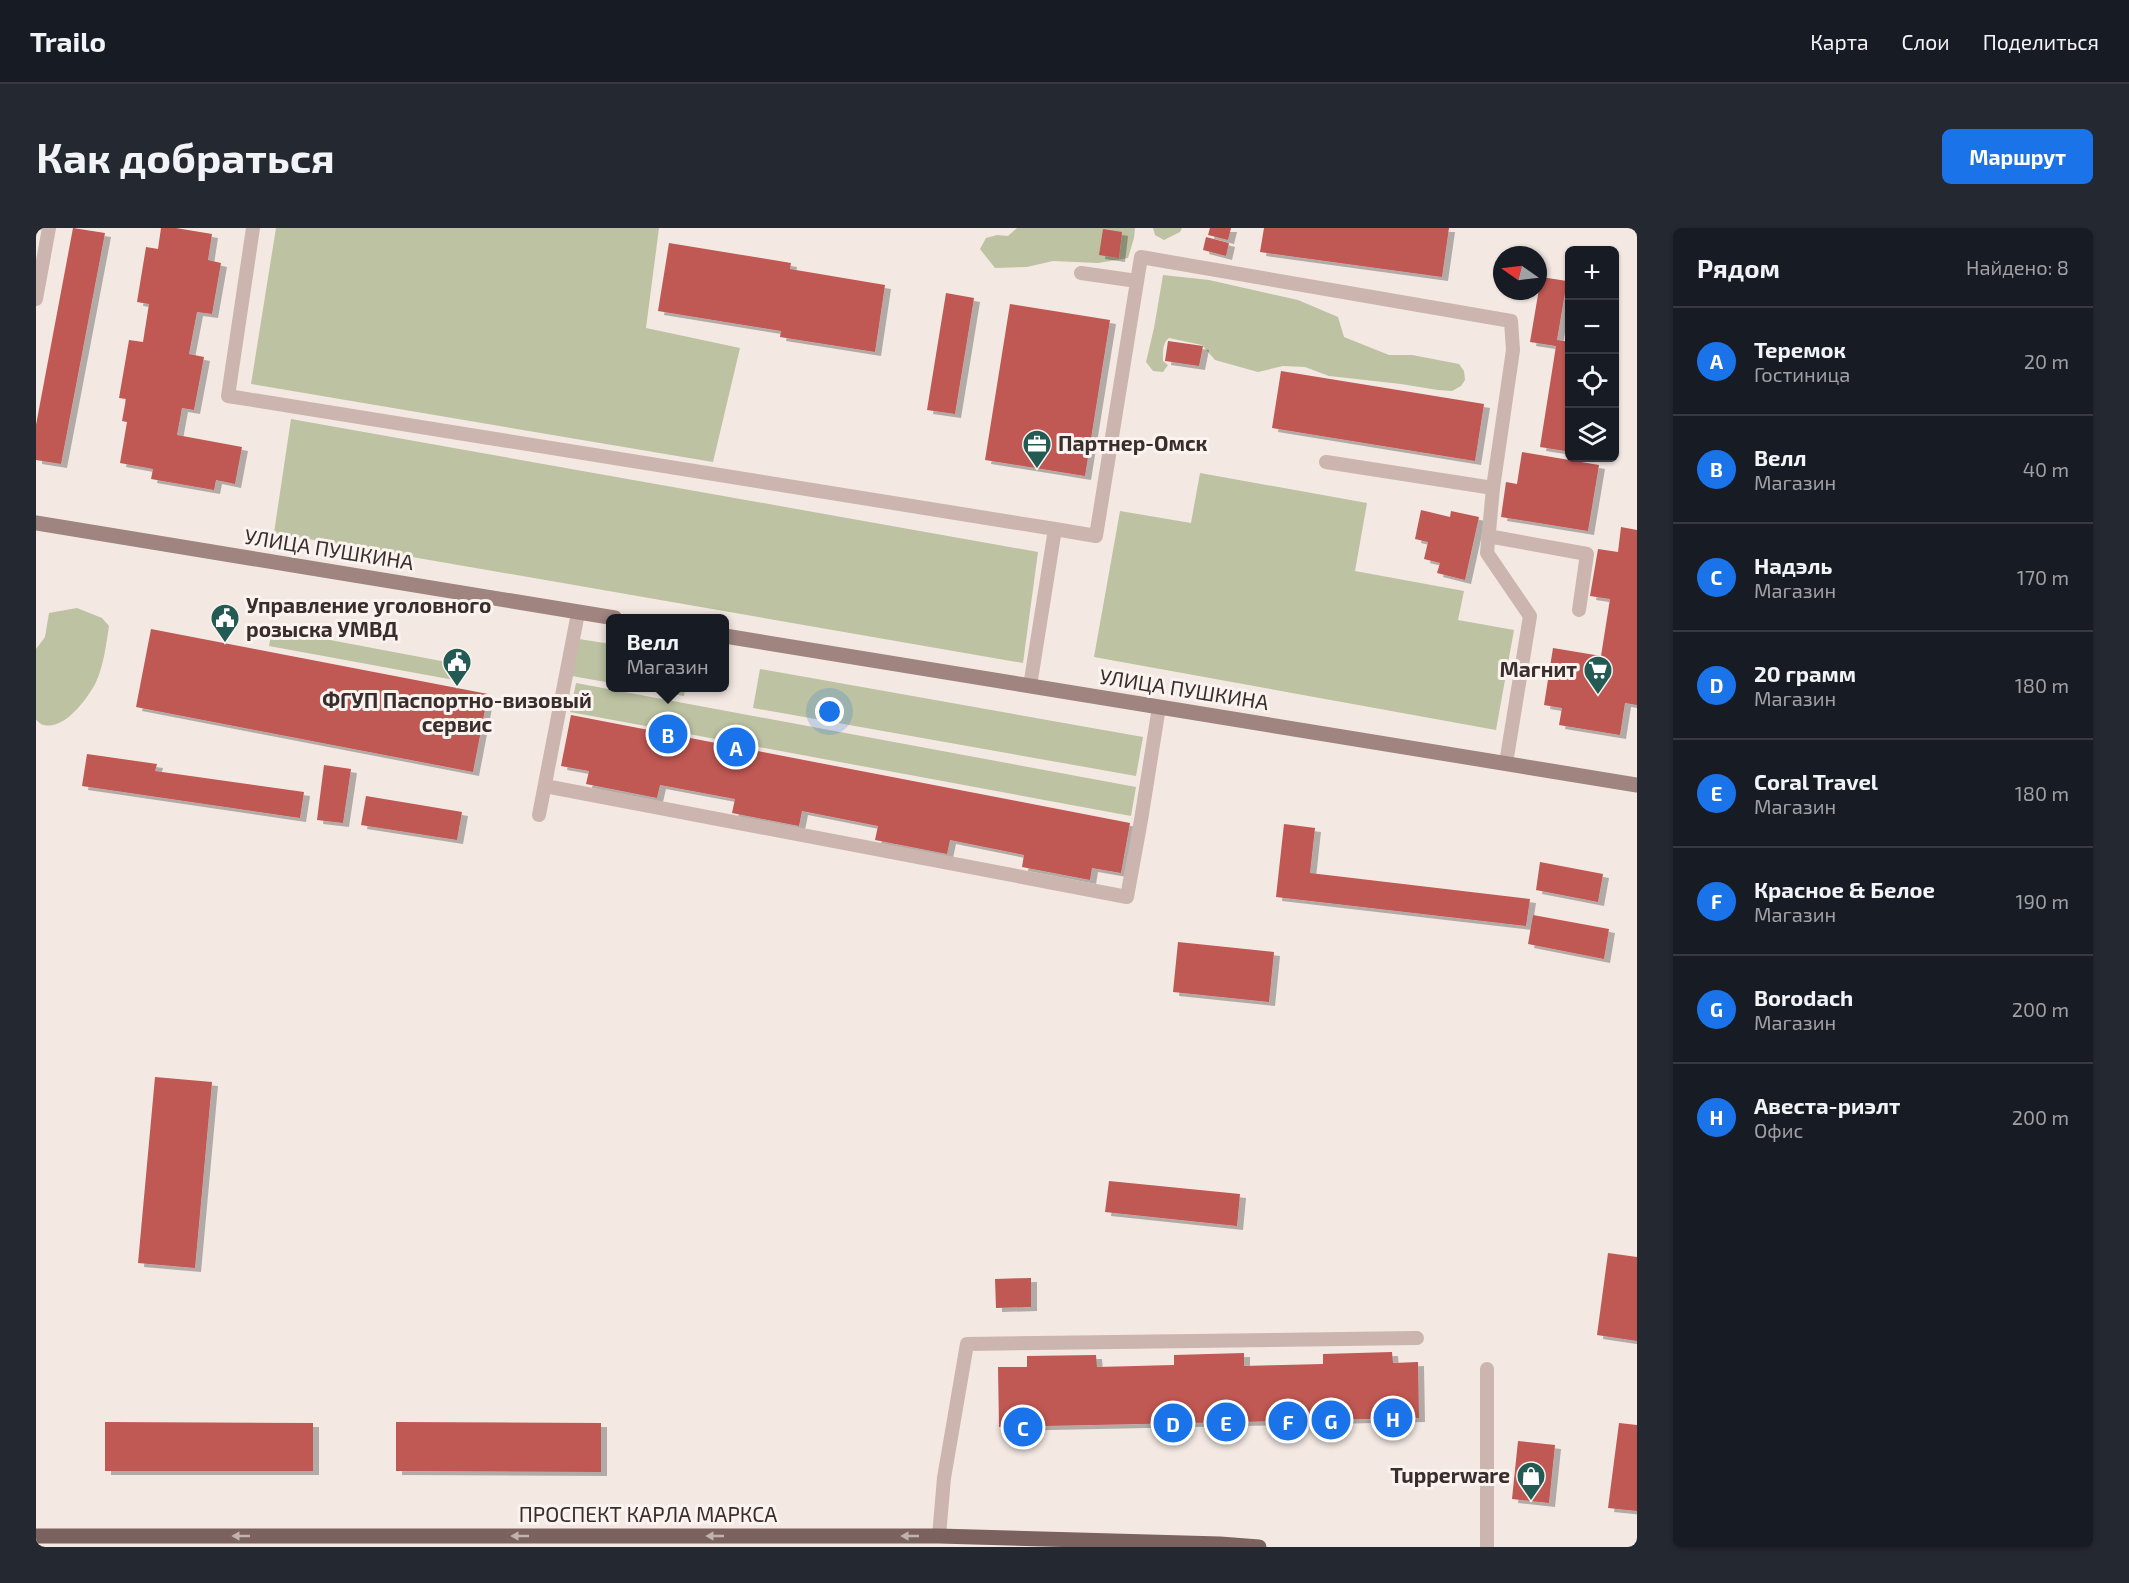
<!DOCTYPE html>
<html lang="ru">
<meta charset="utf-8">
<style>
body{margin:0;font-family:"Exo 2",sans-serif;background:#242831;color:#f1f3f6}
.controls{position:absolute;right:18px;top:18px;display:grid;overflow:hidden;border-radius:9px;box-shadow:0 2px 4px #0004}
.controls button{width:54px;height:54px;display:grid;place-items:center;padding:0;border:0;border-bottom:2px solid #363941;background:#171b24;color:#f1f3f6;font:30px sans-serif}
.compass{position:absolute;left:1457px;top:18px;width:54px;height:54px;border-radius:50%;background:#171b24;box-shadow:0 2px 4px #0004;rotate:284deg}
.you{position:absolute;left:794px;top:484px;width:21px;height:21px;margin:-15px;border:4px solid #fff;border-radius:50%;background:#1a73e8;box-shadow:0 0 0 9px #1a73e833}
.badge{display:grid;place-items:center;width:39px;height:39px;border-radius:50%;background:#1a73e8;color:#fff;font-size:20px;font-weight:700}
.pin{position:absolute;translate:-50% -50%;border:3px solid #fff;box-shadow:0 2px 6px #0006}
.popup{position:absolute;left:570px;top:386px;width:123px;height:78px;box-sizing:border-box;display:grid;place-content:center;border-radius:9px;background:#171b24;filter:drop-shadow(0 2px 4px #0005);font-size:20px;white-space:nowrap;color:#9ea1a6}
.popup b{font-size:22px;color:#f1f3f6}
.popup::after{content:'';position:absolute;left:50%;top:100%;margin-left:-12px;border:12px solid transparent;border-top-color:#171b24}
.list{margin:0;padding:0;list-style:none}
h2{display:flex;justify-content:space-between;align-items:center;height:78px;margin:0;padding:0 24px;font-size:26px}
h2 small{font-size:20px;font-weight:400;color:#9ea1a6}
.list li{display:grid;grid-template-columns:39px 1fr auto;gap:18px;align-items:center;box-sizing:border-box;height:108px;padding:0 24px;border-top:2px solid #363941}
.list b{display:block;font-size:22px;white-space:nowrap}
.list p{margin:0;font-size:20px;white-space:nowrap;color:#9ea1a6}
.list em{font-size:20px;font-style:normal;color:#9ea1a6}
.icon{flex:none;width:33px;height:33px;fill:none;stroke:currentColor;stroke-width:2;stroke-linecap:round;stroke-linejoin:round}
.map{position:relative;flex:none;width:1601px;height:1319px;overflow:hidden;border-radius:9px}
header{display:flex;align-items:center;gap:36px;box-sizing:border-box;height:84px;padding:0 30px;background:#171b24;border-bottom:2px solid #363941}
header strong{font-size:28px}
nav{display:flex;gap:33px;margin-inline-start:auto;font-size:21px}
.intro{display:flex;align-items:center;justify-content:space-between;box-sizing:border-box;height:144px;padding:0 36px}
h1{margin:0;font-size:42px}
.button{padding:15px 27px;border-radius:9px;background:#1a73e8;color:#fff;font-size:21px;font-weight:700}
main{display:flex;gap:36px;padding:0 36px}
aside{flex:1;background:#171b24;border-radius:9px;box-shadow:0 2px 4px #0004}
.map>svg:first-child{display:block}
.green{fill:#bdc2a2}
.building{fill:#c05853;filter:url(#shadow)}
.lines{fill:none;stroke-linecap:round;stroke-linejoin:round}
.lane{stroke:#cbb5ae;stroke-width:14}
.secondary{stroke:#9f847f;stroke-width:15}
.primary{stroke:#7b625e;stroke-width:15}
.oneway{fill:#c1b2ae}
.labels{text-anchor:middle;stroke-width:6;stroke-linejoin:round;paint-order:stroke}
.poi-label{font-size:21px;font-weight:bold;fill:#3a2e2c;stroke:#faf3ef;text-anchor:start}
.street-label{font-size:21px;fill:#3a2e2c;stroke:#faf3ef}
</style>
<header>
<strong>Trailo</strong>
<nav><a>Карта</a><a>Слои</a><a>Поделиться</a></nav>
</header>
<div class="intro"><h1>Как добраться</h1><a class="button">Маршрут</a></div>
<main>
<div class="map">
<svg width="1601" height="1319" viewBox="0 0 1601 1319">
<defs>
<filter id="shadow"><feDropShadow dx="6" dy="4" stdDeviation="0" flood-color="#0004"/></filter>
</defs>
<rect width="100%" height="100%" fill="#f3e8e2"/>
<path class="green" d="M240,0H623L610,100L704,120L677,234L215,156Z
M981,0H1099L1098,10L1092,30L1062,35L1017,33L991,39L959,40L944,21L950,10L961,7L972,8Z
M1117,0H1146L1144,4L1128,12L1119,7Z
M1127,47L1173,52L1262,72L1302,89L1308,109L1353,127H1376L1423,136L1428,143L1429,152L1425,158L1416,163L1402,162L1365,156L1293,148L1269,139L1247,138L1222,144L1179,132L1166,117L1133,110C1126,115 1127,125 1127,133L1132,137L1127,144L1117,143L1110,134L1118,100Z
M255,191L1002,324L987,435L238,305Z
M1164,245L1331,275L1319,343L1428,363L1422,392L1478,402L1460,502L1058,429L1084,283L1155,295Z
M41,380L66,390L73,398C70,416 68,437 60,454C52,470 29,502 8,497C5,497 3,494 0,492V421L9,409L13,385Z
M236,401L421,436L418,452L233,418Z
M543,411L575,416V455L536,448Z
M724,441L1107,509L1100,548L717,480Z
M540,455L1100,559L1095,588L534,484Z
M601,460H649L648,468Z"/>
<path class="building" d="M37,0L69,5L25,236L0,232V197Z
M125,0H140L176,6L172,32L185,35L176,86L161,84L153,126L168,129L158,182L146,180L141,207L206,219L199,256L180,252L178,262L115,251L117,241L84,235L91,194L86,193L90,171L83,170L93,112L107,114L113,76L101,74L110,19L122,21Z
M1174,0H1195L1192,12L1172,7Z
M1228,0H1413L1406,49L1224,24Z
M1067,1L1086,4L1083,30L1063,27Z
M1170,9L1193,15L1190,28L1167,22Z
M633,15L755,35L754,41L849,57L839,124L744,109L745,103L622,83Z
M1505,49L1531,53L1521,112L1534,114V195L1529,223L1504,219L1520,118L1494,114Z
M910,65L938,70L919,186L891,182Z
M974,76L1074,92L1049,248L949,232Z
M1132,113L1167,118L1163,138L1129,133Z
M1245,143L1448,176L1439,233L1236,200Z
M1486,224L1563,237L1552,303L1465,289L1470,254L1481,256Z
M1385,282L1414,289L1415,283L1443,289L1429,352L1401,345L1404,335L1388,331L1392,314L1379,311Z
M1585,299L1601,302V477L1589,475L1584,507L1523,497L1526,480L1508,477L1517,420L1565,428L1574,371L1554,368L1562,321L1582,324Z
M115,401L452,466L437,544L100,479Z
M535,487L1094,595L1085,645L1056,640L1054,652L986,639L988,627L914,612L911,626L839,612L842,598L766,583L763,598L696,585L699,571L624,557L621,570L550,556L553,543L525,538Z
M51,526L121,536L119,543L268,564L264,590L46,558Z
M288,537L315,541L307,595L281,592Z
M330,568L426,584L421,612L325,597Z
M1248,596L1279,600L1274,645L1494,671L1490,698L1240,669Z
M1504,634L1567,646L1562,674L1500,662Z
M1497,687L1573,701L1568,731L1492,716Z
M1142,714L1238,724L1233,774L1137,764Z
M119,849L176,854L159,1040L102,1035Z
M1073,953L1204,966L1201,998L1069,984Z
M1572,1025L1601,1029V1113L1561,1107Z
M995,1050V1079L960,1080L959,1051Z
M1356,1124L1357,1135L1382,1134L1383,1190L963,1199L962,1139H991V1128L1060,1127L1061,1139L1138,1137V1127L1208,1125V1138L1287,1136V1126Z
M69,1194L277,1195V1243H69Z
M360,1194L565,1195V1244L360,1243Z
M1583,1195L1601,1197V1283L1572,1280Z
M1482,1213L1519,1217L1513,1275L1476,1271Z"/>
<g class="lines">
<path class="lane" d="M217,0L192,168L1019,301L994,458
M1045,45L1101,53
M0,71L13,0
M1290,234L1457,260
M1019,301L1060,308L1105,29L1475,93L1477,122L1457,260L1451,325L1494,388L1470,535
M1452,308L1551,326L1543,382
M509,558L1091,669L1105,592L1123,479
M503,587L542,385
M903,1308L908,1250L931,1116L1381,1110
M1451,1319V1141"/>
<path class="secondary" d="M0,295L579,390
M689,408L1601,557"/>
<path class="primary" d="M0,1308H903L1184,1316L1223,1319"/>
</g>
<defs><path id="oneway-solid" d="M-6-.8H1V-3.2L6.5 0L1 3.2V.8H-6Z" transform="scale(1.5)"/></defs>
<g class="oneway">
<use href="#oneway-solid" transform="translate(205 1308) rotate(-180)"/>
<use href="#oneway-solid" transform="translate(484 1308) rotate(180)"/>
<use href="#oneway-solid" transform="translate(679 1308) rotate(180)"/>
<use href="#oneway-solid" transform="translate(874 1308) rotate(180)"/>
</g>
<defs>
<g id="office-pin" transform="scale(1.5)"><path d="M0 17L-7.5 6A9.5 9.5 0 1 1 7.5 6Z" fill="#235a53" stroke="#faf3ef"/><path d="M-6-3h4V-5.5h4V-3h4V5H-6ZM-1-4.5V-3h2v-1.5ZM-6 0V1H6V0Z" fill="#fff"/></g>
<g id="civic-pin" transform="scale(1.5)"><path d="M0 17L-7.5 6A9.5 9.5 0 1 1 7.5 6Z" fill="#235a53" stroke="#faf3ef"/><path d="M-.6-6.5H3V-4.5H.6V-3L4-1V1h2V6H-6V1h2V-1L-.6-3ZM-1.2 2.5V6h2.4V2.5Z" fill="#fff"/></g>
<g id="supermarket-pin" transform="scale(1.5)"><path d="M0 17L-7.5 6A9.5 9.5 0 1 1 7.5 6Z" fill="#235a53" stroke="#faf3ef"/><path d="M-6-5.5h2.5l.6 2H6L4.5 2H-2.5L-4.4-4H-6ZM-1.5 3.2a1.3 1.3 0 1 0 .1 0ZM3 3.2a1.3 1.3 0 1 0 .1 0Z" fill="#fff"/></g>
<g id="shop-pin" transform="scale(1.5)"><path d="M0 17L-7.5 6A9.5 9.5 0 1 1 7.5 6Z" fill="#235a53" stroke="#faf3ef"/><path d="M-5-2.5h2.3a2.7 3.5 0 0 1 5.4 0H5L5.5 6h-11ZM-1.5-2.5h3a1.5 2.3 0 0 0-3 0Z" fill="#fff"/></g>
</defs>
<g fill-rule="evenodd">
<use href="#office-pin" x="1001" y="216"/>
<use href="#civic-pin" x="189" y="390"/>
<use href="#civic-pin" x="421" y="434"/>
<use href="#supermarket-pin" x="1562" y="442"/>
<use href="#shop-pin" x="1495" y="1248"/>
</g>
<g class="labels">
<g class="poi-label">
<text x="1022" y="223">Партнер-Омск</text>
<text x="210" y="385">Управление уголовного<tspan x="210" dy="24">розыска УМВД</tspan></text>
<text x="1541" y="449" text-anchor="end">Магнит</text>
<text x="421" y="480" text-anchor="middle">ФГУП Паспортно-визовый<tspan x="421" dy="24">сервис</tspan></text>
<text x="1474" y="1255" text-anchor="end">Tupperware</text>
</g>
<g class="street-label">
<text transform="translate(293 322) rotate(9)" y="7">УЛИЦА ПУШКИНА</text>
<text transform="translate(1148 462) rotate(9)" y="7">УЛИЦА ПУШКИНА</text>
<text x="612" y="1294">ПРОСПЕКТ КАРЛА МАРКСА</text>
</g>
</g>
</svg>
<div class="controls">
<button>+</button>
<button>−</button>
<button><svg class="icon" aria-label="locate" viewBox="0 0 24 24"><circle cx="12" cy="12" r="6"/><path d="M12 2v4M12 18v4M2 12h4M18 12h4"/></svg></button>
<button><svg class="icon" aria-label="layers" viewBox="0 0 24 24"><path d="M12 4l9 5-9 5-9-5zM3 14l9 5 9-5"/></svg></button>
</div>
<svg class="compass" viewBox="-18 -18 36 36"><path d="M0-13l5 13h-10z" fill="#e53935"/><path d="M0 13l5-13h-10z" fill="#9ea1a6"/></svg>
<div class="you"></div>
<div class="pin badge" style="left:700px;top:519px">A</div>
<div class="pin badge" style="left:632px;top:506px">B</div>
<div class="popup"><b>Велл</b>Магазин</div>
<div class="pin badge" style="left:987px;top:1199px">C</div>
<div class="pin badge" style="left:1137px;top:1195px">D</div>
<div class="pin badge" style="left:1190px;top:1194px">E</div>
<div class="pin badge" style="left:1252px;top:1193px">F</div>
<div class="pin badge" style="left:1295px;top:1192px">G</div>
<div class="pin badge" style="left:1357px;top:1190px">H</div>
</div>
<aside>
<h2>Рядом<small>Найдено: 8</small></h2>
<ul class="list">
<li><span class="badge">A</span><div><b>Теремок</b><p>Гостиница</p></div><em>20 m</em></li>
<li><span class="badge">B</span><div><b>Велл</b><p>Магазин</p></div><em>40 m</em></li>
<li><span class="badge">C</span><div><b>Надэль</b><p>Магазин</p></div><em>170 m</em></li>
<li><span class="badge">D</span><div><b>20 грамм</b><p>Магазин</p></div><em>180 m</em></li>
<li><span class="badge">E</span><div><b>Coral Travel</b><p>Магазин</p></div><em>180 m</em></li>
<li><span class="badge">F</span><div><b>Красное &amp; Белое</b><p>Магазин</p></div><em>190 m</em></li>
<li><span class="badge">G</span><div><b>Borodach</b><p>Магазин</p></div><em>200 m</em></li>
<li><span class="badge">H</span><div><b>Авеста-риэлт</b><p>Офис</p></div><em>200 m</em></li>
</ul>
</aside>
</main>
